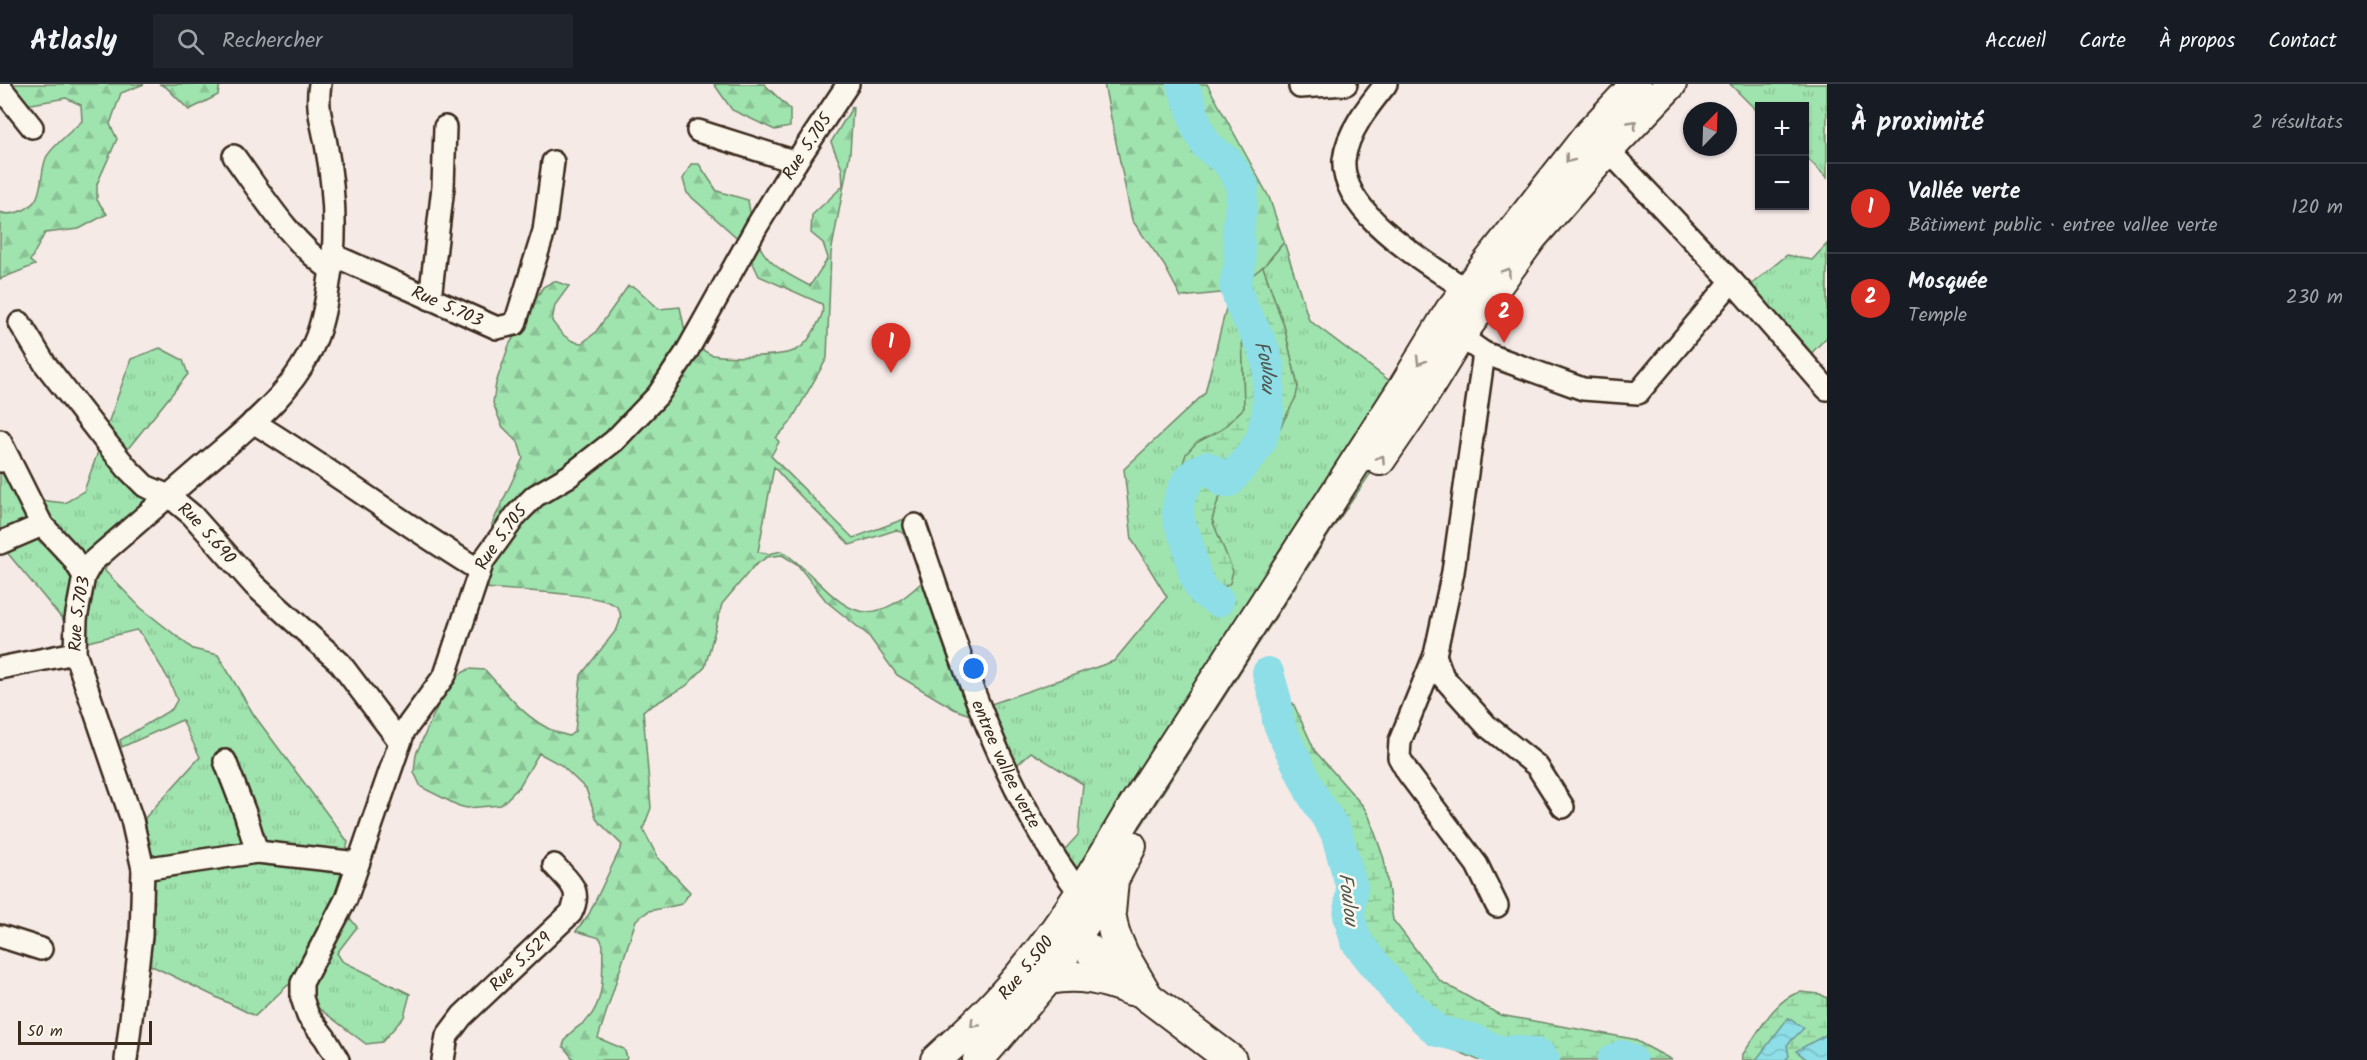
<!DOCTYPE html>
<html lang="fr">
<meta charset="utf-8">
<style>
body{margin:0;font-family:Kalam,sans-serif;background:#20242c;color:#f1f3f6}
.controls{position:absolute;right:18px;top:18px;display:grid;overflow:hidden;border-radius:0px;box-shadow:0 2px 4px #0004}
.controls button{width:54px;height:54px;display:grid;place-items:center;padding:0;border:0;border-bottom:2px solid #363941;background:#171b24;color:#f1f3f6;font:30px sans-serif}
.compass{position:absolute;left:1683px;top:18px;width:54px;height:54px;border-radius:50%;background:#171b24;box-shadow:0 2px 4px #0004;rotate:23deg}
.scale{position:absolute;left:18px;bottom:15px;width:134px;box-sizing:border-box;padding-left:6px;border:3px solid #3b2a1e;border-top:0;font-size:16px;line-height:21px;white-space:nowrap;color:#3b2a1e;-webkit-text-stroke:4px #fbf7ec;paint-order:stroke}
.you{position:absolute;left:974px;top:585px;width:21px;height:21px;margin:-15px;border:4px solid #fff;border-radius:50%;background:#1a73e8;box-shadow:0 0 0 9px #1a73e833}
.badge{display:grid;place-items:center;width:39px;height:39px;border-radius:50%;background:#d93025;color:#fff;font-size:20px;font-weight:700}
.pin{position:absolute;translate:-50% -50px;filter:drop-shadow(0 2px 3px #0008)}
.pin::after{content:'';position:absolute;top:32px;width:21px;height:18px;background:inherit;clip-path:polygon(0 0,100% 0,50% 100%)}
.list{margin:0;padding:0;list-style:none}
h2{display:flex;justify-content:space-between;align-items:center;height:78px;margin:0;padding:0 24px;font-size:26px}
h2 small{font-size:20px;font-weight:400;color:#9ea1a6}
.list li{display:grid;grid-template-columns:39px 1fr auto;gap:18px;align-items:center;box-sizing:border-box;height:90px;padding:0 24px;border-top:2px solid #363941}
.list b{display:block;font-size:22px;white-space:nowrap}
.list p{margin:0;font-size:20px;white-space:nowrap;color:#9ea1a6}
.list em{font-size:20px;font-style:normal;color:#9ea1a6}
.icon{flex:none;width:33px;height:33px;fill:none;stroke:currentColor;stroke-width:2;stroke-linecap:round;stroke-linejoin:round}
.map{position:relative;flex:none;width:1827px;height:976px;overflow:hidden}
header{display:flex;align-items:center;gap:36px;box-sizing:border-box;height:84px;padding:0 30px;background:#171b24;border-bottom:2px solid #363941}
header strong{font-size:28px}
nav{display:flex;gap:33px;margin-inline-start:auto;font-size:21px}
.search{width:420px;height:54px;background:#20242c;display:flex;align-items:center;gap:15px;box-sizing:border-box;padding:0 21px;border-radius:0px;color:#9ea1a6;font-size:22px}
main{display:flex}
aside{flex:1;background:#171b24}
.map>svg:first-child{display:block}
.grass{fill:url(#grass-tufts);stroke:#6d8666;stroke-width:1.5}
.forest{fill:url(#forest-firs);stroke:#6d8666;stroke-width:1.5;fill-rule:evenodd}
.wetland{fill:url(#wetland-marsh);stroke:#6d8666;stroke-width:1.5}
.water{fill:url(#water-waves);stroke:#6c9697;stroke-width:1.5}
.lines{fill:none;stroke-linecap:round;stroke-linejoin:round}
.river{stroke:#8ddee7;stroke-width:32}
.street-casing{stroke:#3b2a1e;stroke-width:26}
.secondary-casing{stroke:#3b2a1e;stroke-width:34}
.street{stroke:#fbf7ec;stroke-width:21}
.secondary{stroke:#fbf7ec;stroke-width:30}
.oneway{stroke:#9b9085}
.labels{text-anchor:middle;stroke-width:5;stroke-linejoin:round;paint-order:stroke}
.street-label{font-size:18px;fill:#3b2a1e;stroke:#fbf7ec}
.water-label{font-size:20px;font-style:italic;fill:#505750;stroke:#fbf7ec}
</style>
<header>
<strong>Atlasly</strong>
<div class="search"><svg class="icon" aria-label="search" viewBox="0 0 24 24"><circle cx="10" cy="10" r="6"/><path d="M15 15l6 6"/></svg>Rechercher</div>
<nav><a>Accueil</a><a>Carte</a><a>À propos</a><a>Contact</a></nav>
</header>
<main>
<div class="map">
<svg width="1827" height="976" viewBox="0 0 1827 976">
<defs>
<pattern id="grass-tufts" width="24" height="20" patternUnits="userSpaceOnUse" patternTransform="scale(1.5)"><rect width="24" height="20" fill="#9fe3ae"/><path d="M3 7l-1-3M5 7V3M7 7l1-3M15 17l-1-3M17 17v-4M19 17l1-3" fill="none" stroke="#8ac395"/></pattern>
<pattern id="forest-firs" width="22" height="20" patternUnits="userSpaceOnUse" patternTransform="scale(1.5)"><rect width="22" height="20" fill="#9fe3ae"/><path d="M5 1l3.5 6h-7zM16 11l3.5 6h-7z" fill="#8ac395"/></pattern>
<pattern id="wetland-marsh" width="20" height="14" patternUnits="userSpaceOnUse" patternTransform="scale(1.5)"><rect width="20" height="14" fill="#9fe3ae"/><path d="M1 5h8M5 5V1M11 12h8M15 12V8" fill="none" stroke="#8ac395"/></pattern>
<pattern id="water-waves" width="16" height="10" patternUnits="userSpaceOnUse" patternTransform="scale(1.5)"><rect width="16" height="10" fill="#8ddee7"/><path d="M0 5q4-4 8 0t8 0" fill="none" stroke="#7bbfc6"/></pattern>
</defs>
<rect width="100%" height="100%" fill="#f6eae7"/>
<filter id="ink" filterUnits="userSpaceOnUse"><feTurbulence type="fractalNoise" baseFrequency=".0167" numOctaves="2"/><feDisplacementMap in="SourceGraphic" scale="12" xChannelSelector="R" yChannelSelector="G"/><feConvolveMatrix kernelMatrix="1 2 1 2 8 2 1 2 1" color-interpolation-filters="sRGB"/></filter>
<g filter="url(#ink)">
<path class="grass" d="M1730,0H1827V94L1805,72L1804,22H1760L1759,29Z
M1284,158L1309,236L1419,319L1333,444L1140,744L1103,778L1080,811L1056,775L1078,751L1083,700L1031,668L1006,691L977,625L1114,577L1167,513L1132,456L1124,385L1205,309L1230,208L1242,240L1244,324L1221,346L1196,359L1172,414L1175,444L1191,490L1205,511L1219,456L1212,435L1218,416L1229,400L1268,367L1298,303L1284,242L1263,183Z
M1827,160V253L1803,278L1742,208L1787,171L1812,176Z
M160,264L183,276L188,290L126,367L156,409L107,479L105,487L141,524L193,565L218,571L254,631L348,758L335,815L357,843L337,869L342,877L410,910L404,933L382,958L366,960L288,901L255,932L144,878L150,828L145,734L200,673L182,636L122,663L120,656L172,625L177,616L169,596L142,551L136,546L88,558L79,555L0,460V368L30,415L65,419L84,407L131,275Z"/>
<path class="forest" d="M0,0H144L121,9L110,40L117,55L97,100V116L107,130L79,145L45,149L30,177L35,181L0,195V128C6,131 12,130 18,128C46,120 38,95 46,74C50,64 74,45 82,37L81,21L66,14L26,21Z
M159,0H220L218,11L189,26L166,3Z
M714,0H764L790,25V43L775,46L732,26Z
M1104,0H1207L1269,113L1284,158L1263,183L1230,208L1181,213L1164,181L1132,136Z
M853,22L850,69L831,169L827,274L790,339L776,354L779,358L771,372L853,454L907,434L975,622L970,631L954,625L897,591L868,551L827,518L797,480L782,471L767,473L753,483L722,520L705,583L686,602L643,627L651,724L643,745L658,774L690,808L682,820L649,827L636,836L598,954L624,965L627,973L626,976H574L563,962C566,949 578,944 588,935C606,915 602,886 603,861L600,854L576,847L589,830L622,761L597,736L586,705L561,681L539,669L519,703L501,721L467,724L459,722L421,703L414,688L416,670L442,612L455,593L469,585L485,586C510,613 532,644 569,652L575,647L581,591L617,545C620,537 623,530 617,523C605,509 506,506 483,504L493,464L492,440L523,374L518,358L502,342L493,319L496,299L509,261L543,203L554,197L569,202L555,221L552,237C560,248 567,258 582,259L595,249L628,202L636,204L659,225L680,223L686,252C693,258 704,269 713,271C730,274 781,273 796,266C807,261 811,251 817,241C821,233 824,229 822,220L759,192L744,160L687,109L683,95L691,80H699L717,107L748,116C756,169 763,178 810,202L828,174L823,159L811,149L812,131L843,102L842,85L831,58ZM774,383C797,411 825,435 850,461L896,446L903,449L918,481L921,499C852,564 836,504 782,467L768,470L758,468Z"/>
<path class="wetland" d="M1263,183L1284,242L1298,303L1296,313L1268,367L1229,400L1218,416L1212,436L1233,487L1230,499L1219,507L1205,511L1191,490L1175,444L1172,414L1186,370L1196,359L1221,346L1244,324L1242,240L1230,208Z
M1293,619L1315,667L1363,722L1369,732L1384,775L1393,836L1440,897L1500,931L1633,955L1672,976H1478L1445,962L1398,929L1361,883L1351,832L1326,762L1271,648L1268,634L1274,620L1290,621Z
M1800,908L1820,910L1827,914V976H1742L1743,970C1758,949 1774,915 1800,908Z"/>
<path class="water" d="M1788,934L1804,944L1787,961L1789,972L1785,976H1756Z
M1827,950V976H1808L1796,967Z"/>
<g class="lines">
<g class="river">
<path id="s1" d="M1182,0L1191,22L1197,44L1207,62L1228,78L1243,102L1238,148L1240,179L1235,201L1241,221L1262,261L1269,284L1268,328L1261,356L1252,370L1229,397H1225L1215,388L1206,383C1186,390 1175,416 1179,436C1181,444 1185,451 1187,458C1192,474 1192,493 1203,507C1206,511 1213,514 1218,517"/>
<path d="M1268,589L1276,617L1278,637L1284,652L1312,710L1336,748L1352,804L1349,832L1356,857L1400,912L1437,947L1472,955L1500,968L1516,967L1538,970L1544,976"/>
<path d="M1613,976L1622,972L1631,976"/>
</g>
<g class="street-casing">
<g id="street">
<path d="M320,0C316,24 322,37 326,60C333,97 336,134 333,171"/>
<path d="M1386,0C1369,21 1347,48 1344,76C1340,130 1427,178 1466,206"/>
<path d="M0,3L32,43"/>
<path d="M1300,3L1346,0"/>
<path d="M698,47L796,78"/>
<path d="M1608,66L1742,208L1827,305"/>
<path d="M234,72C263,112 290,157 331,186"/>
<path d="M430,215L443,103L445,43"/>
<path id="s2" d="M20,239L45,280L105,357L127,384L145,402L169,412L192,431L254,501L340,579L400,658"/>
<path d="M1460,252L1484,269L1453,488L1435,571L1400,657L1399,673L1408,689L1477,781L1497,822"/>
<path d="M1484,269L1583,305L1638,309L1732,197"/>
<path d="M253,338C330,385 402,439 479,486"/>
<path d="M0,357L9,375"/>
<path d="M0,377L9,375L42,441L72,473L84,492"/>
<path id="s3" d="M915,441C959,567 998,702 1080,809"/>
<path d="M0,459L42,441"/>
<path d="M1435,571L1443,593L1487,642L1537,682L1563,723"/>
<path d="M0,584L75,569"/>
<path d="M225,677L245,729L257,768"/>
<path d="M143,785L257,768L358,779"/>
<path d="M0,852L41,865"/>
<path id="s4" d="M126,976L141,852L143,785L132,736L75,569L76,535L84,492L92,478C129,446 166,414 203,382C247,344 296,308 317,252C326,227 329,198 333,171L497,244L515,240L544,147L553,78"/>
<path id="s5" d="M338,976L325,954L308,932L302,914V899L346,815L404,647L445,591L483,477L517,430L535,412L569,392L614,357L658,311L686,269L757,142L796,78L848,0"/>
<path id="s6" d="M443,976L447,952L462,932L571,829C583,805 569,798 554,781"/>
</g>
</g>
<g class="secondary-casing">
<g id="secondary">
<path d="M1380,376L1419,319L1460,252L1532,153L1608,66L1671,0"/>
<path d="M1131,762L1113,796L1110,829L1114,849L1123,870L1148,913"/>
<path d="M1061,843L1148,913L1231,976"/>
<path d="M1048,895C1078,889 1103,895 1131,906"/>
<path id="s7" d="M936,976C969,946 1002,915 1029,880C1067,834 1098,782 1128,731L1402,306L1450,227L1590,49L1636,0"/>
<path d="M978,976L1048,895L1111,799"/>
</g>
</g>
<use href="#street" class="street"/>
<use href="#secondary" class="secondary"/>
</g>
<defs><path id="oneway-chevron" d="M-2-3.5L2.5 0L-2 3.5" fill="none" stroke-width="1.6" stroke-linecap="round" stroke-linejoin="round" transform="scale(1.5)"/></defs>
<g class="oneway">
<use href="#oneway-chevron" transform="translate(1633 40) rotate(-46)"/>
<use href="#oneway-chevron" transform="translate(1569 75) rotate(128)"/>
<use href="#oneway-chevron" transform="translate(1507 188) rotate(-54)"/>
<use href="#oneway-chevron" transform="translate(1420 277) rotate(121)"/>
<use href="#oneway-chevron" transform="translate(1381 375) rotate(-56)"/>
<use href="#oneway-chevron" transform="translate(974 940) rotate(133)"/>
</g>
</g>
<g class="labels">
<g class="street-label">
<text dy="6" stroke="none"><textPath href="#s5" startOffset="1083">Rue 5.705</textPath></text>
<text dy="6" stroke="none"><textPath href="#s4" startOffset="1042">Rue 5.703</textPath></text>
<text dy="6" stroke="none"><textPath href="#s2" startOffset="285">Rue 5.690</textPath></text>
<text dy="6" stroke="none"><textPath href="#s5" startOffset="579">Rue 5.705</textPath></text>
<text dy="6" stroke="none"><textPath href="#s4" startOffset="458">Rue 5.703</textPath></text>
<text dy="6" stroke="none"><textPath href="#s3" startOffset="256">entree vallee verte</textPath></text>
<text dy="6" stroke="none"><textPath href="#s6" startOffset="129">Rue 5.529</textPath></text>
<text dy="6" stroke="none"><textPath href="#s7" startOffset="129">Rue 5.500</textPath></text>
</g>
<g class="water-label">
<text dy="7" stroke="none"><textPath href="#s1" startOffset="310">Foulou</textPath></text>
<text transform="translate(1349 815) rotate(83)" y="7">Foulou</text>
</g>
</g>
</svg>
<div class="controls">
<button>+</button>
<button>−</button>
</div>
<svg class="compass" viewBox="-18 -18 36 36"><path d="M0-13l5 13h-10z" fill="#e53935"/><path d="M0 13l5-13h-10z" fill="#9ea1a6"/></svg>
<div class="scale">50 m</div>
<div class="you"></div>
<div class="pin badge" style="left:891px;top:289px">1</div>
<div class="pin badge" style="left:1504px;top:259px">2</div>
</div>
<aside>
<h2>À proximité<small>2 résultats</small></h2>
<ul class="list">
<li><span class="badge">1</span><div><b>Vallée verte</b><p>Bâtiment public · entree vallee verte</p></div><em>120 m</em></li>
<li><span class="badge">2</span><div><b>Mosquée</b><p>Temple</p></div><em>230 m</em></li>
</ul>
</aside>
</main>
